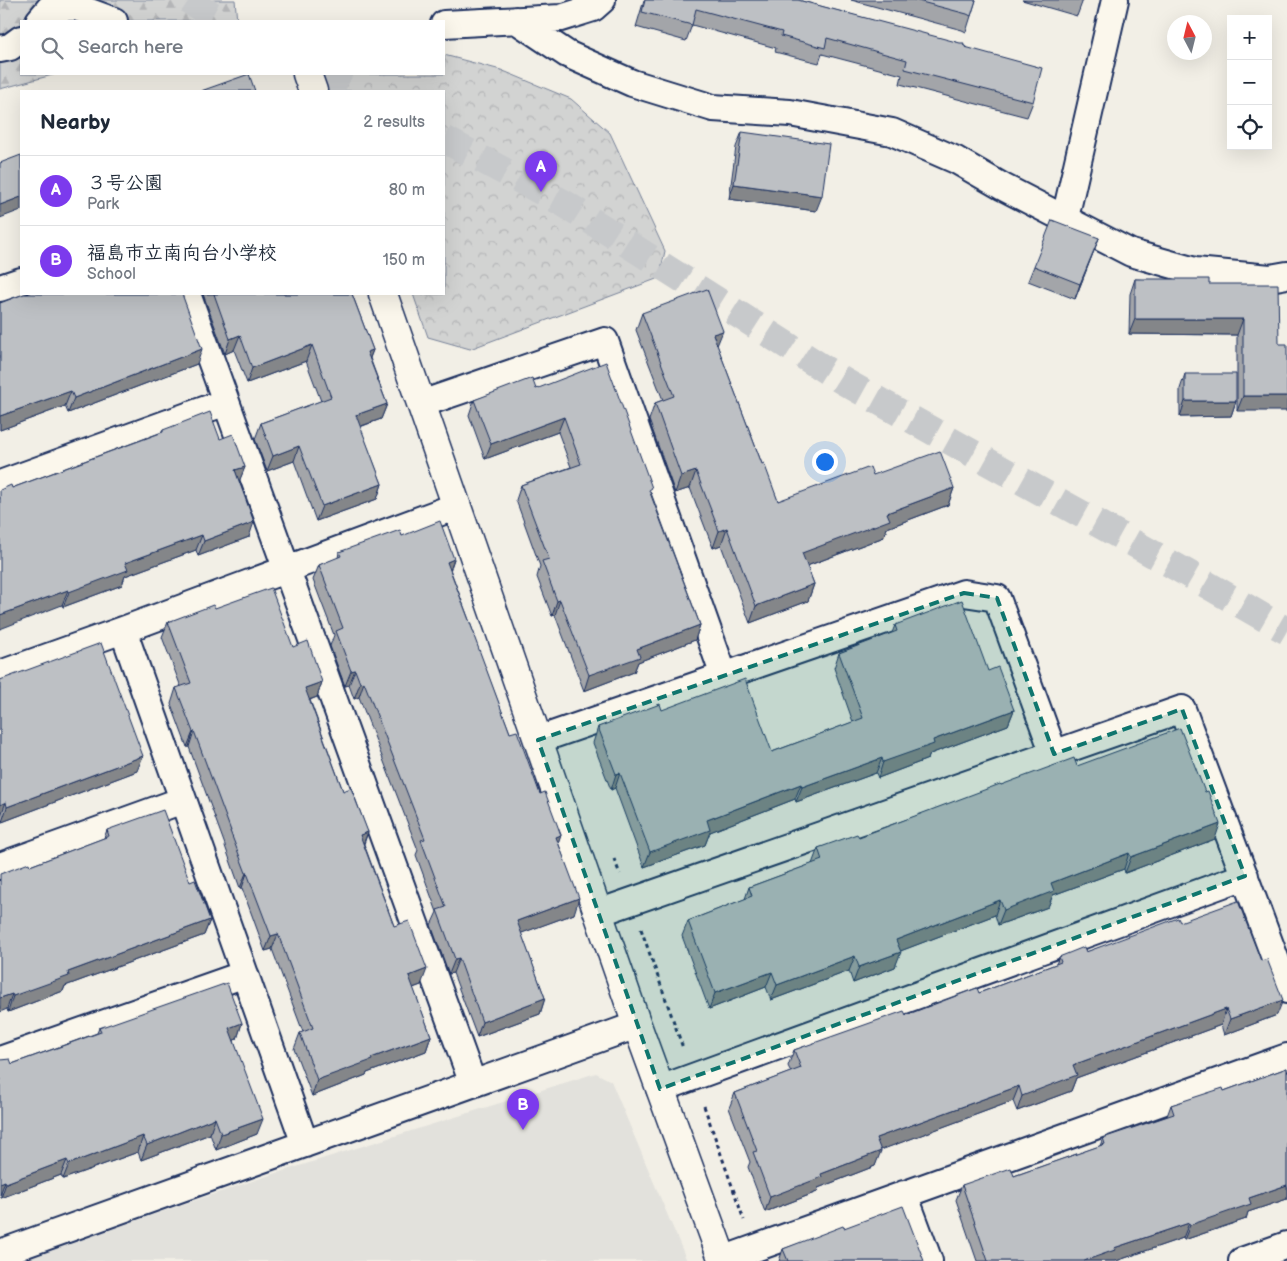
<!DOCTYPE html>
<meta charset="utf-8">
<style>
body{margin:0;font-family:"Balsamiq Sans","Klee One",sans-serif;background:#f2f2f3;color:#1f2937}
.controls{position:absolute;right:15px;top:15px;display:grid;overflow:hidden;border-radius:0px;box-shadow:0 5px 20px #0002}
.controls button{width:45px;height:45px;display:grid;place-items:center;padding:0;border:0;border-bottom:1px solid #e0e1e3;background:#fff;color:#1f2937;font:25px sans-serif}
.compass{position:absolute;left:1167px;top:15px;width:45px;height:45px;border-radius:50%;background:#fff;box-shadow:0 5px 20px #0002;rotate:353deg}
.you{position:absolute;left:824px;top:461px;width:18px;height:18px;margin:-12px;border:4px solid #fff;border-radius:50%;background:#1a73e8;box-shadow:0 0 0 8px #1a73e833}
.badge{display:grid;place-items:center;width:32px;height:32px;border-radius:50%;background:#7c3aed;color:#fff;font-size:16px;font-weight:700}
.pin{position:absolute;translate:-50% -41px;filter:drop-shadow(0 1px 2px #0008)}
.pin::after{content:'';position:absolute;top:26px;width:18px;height:15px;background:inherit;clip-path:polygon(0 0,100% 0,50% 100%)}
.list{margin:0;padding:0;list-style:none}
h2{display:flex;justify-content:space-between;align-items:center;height:65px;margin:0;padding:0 20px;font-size:21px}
h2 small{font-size:16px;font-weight:400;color:#747a83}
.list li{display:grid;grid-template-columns:32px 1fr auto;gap:15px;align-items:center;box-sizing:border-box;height:70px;padding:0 20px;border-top:1px solid #e0e1e3}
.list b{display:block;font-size:19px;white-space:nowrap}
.list p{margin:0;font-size:16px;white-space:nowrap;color:#747a83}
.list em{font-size:16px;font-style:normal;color:#747a83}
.icon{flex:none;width:28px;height:28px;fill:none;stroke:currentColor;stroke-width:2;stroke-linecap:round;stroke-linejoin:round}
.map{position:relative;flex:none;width:1287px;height:1261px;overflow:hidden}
.search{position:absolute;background:#fff;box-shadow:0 5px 20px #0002;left:20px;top:20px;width:425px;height:55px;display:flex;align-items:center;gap:12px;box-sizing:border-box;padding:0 18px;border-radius:0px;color:#747a83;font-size:19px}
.panel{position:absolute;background:#fff;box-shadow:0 5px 20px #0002;left:20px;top:90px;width:425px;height:205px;border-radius:0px}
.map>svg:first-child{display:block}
.built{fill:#e2e1dc}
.forest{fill:url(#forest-firs);stroke:#768198}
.park{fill:url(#park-crowns);stroke:#768198}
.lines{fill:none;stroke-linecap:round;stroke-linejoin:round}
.trunk-tunnel{stroke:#c7c9cb;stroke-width:28;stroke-dasharray:28 14;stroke-linecap:butt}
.minor-casing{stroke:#1b2f5e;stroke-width:30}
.tertiary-casing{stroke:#1b2f5e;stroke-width:31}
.path{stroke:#1b2f5e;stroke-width:3;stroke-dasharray:4 4;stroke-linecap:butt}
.minor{stroke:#fbf7ec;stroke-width:26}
.tertiary{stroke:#fbf7ec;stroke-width:28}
.wall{fill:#a3a5a9;stroke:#1b2f5e}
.shaded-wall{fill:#848689;stroke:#1b2f5e}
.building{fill:#bdc0c4;stroke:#1b2f5e}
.marked{fill:#0f766e;fill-opacity:0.2;stroke:#0f766e;stroke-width:4;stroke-dasharray:10 6;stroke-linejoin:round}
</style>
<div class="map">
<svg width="1287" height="1261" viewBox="0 0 1287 1261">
<defs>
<pattern id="forest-firs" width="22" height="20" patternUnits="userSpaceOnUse" patternTransform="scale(1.25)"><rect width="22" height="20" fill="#d2d3d2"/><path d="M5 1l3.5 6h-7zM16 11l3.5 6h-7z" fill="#b4b5b7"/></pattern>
<pattern id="park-crowns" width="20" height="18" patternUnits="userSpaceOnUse" patternTransform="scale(1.25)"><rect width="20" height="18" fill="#d2d3d2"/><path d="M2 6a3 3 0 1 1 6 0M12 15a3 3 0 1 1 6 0" fill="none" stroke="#b4b5b7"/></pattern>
</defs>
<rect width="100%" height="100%" fill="#f2efe6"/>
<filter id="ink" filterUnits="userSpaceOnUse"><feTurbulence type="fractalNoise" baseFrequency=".02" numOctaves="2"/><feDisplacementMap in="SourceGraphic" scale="10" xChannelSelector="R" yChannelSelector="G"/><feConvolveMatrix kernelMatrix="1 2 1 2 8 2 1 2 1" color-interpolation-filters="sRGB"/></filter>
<g filter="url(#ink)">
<path class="built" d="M596,1073L611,1081L687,1261H18L258,1179Z"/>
<path class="forest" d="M0,0H235L237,21H21V74H56L0,89Z"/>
<path class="park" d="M444,55L501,70L571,99L610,133L665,251L659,278L470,349L428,337L413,294H444V91H341L335,74H444Z"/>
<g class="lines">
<path class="trunk-tunnel" d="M189,0L210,14L223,21
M322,74L355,91
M444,139L565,204L843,381L1178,568L1287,631"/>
<g class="minor-casing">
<path id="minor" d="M516,20L567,54L632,83L713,108L790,113L892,132L956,160L1003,187L1131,253L1195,271L1270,278L1287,275
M39,21L50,8L76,7L114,21
M444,24L561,18L593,8L602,0
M0,49L10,47L21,39
M1065,218L1115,0
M0,288L21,281
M187,294L473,1084
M421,404L605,341L724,676
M0,484L226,402
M123,630L305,1144
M0,674L123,630L457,506
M538,740L964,593L997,598L1054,754
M0,866L183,800
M598,913L1182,709L1287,990
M0,1060L245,974
M660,1089L1245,876
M904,1194L929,1261
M0,1253L637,1025
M722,1260L1287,1057
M1242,1261L1287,1245"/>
</g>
<g class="tertiary-casing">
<path id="tertiary" d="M307,74L313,91
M383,294L637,1025L723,1261"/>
</g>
<path class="path" d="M614,859L620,874
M641,929L683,1048
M704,1106L744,1220"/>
<use href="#minor" class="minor"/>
<use href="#tertiary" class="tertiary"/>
</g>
<path class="wall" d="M644,0H798L963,45L1033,102L1027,117L900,84L902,75L822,54L819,63L775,52L776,48L692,25L686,41L636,27Z
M851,0H976L966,32L962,30Z
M1022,0H1083L1077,16Z
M742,132L816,211L729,199L736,147Z
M1099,238L1075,299L1028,281L1034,266Z
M1135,279L1209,284L1279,344L1237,411V335L1129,334L1130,294Z
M203,294H352L373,350L370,358L387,404L381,419L360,427L382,484L377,499L316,521L294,461L267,471L255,439L261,423L321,401L306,361L247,383L234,350L225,354Z
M0,303L197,364L68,413L65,406L0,430Z
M642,313L717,345L762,464L778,501L873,475L954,488L948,505L887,528L884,537L807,566L814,584L808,601L750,623L721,545L713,548L690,488L675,493L649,420L655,403L663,400L636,330Z
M1185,374L1236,401L1231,416L1180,417V389Z
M536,389L651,493L700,625L695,640L638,662L634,672L584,691L555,615L552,616L537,577L540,566L516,500L521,485L571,467L558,432L485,459L469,415L474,400Z
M163,430L220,439L245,467L239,481L249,537L198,556L196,550L125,576L122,585L63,607L12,488L162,432Z
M402,536L454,559L450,569L475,636L474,638L510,733L561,835L558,843L574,914L521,933L545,998L540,1014L477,1037L453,973L449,974L431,925L437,912L416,855L418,850L359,697L354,699L349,685L345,686L330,646L334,635L313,580L319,565L338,558L339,552Z
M215,608L293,647L322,682L317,697L310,700L343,791L368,832L364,844L394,926L421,985L413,988L431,1036L426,1051L367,1073L366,1075L312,1096L294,1049L300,1033L303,1032L272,949L265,951L242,888H240L225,846V845L189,747H187L171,704L176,688L181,687L162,637L168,622Z
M895,625L988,671L1014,710L1008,725L930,754L928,759L878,778L876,773L796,802L795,799L710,832L705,845L644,867L615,788L611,790L593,743L598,727L662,710L772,752L853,722L834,668L839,653L892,633Z
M0,680L137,771L2,822L0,818Z
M1077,766L1215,839L1125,873L1124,869L1053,895L1048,907L998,925L995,915L900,951L895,967L853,983L849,971L771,1000L766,987L709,1009L682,936L688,921L745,899L749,887L812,864L818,848L859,837L1001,785Z
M107,830L190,882L210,920L204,935L65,986L63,991L8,1012L7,1009L30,866L104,838Z
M1180,922L1277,1015L1224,1035L1221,1025L1076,1078L1071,1091L1017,1111L1013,1101L880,1150L875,1166L818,1188L817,1192L765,1212L748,1167L750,1162L729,1108L735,1093L791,1072L788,1066L794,1050L906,1015L979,993L1056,964L1059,957L1086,952Z
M242,1023L237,1039L234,1040L257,1134L216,1150L210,1134L141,1160L138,1152L63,1179L61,1175L1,1198L0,1060L12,1064L97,1033L99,1028Z
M1287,1068V1199L1248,1212L1246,1219L1184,1240L1183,1238L1116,1261H977L956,1200L962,1185L1014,1176L1100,1146L1103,1138L1167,1116L1171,1105L1224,1091Z
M844,1228L924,1261H779L783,1249Z"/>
<path class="shaded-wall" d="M734,184L822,196L816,211L729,199Z
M21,197V210L0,218V205Z
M1099,238L1093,253L1075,299L1080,284Z
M1135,319H1243L1237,335L1129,334Z
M723,331L716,348L713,334Z
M240,335L234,350L225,354L230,339Z
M312,345L306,361L247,383L252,368Z
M202,349L197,364L68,413L74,398Z
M373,350L367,365V352Z
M71,391L65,406L0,430V416Z
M1243,396H1287V411H1237Z
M1185,401H1236L1231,416L1180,417Z
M387,404L381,419L350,430L356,415Z
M564,417L558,432L485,459L491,444Z
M299,446L294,461L267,471L273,456Z
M245,467L239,482L235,470Z
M696,471L690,488L675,493L681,476Z
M382,484L377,499L316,521L322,506Z
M954,488L948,505L887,528L884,537L796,570L802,553L887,513Z
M254,522L249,537L198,556L204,541Z
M727,528L721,545L713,548L719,531Z
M202,535L196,550L125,576L122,585L63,607L69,592L125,563Z
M454,559L449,574L447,562Z
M814,584L808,601L750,623L756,606Z
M68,590L62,605L0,629V615Z
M560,600L555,615L552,616L557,601Z
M700,625L695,640L638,662L634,672L584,691L589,675L637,649Z
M355,670L349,685L345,686L351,671Z
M322,682L317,697L300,703L305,688Z
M364,682L359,697L354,699L360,683Z
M1014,710L1008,725L930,754L928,759L878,778L883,762L933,740Z
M194,731L189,747H187L193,732Z
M143,756L137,771L2,822L7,807Z
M882,758L876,773L796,802L802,787Z
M620,773L615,788L611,790L616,774Z
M801,784L795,799L710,832L705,845L644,867L650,852L707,820Z
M6,802L0,818V805Z
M1220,824L1215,839L1125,873L1131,857Z
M368,832L362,847L360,835Z
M561,835L556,851V837Z
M1129,853L1124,869L1053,895L1048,907L998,925L1004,910L1051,883Z
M246,873H247L242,888H240Z
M579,898L574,914L511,937L517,921Z
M1000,900L995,915L890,955L896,940Z
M210,920L204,935L65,986L63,991L8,1012L13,996L68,972Z
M278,934L272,949L265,951L271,936Z
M901,952L895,967L853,983L859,967Z
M855,956L849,971L771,1000L777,985Z
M459,958L453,973L449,974L455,959Z
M427,969L421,985L404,991L409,976Z
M772,972L766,987L709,1009L715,993Z
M12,994L7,1009L0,1012V998Z
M545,998L540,1014L477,1037L482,1022Z
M1283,1000L1277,1015L1224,1035L1230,1019Z
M1226,1009L1221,1025L1076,1078L1071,1091L1017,1111L1022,1096L1073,1065Z
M242,1023L237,1039L224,1044L229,1028Z
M431,1036L426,1051L367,1073L366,1075L312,1096L317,1080L371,1058Z
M1019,1086L1013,1101L870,1154L876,1138Z
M215,1118L210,1134L141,1160L147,1145Z
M263,1119L257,1134L216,1150L221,1134Z
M143,1136L138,1152L63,1179L69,1164Z
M881,1151L875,1166L818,1188L817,1192L765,1212L770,1197L821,1174Z
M67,1160L61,1175L1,1198L6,1183Z
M5,1181L0,1195V1183Z
M1287,1185V1199L1248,1212L1246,1219L1184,1240L1190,1225L1249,1198Z
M1189,1223L1183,1238L1116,1261H1084L1114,1248Z"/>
<path class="building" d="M645,0H798L960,43H964L963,45L965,46V47L1042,68L1033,102L905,69L907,60L827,38L825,48L781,36L782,32L696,9L692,25L642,12Z
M914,0H976L971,16L967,14Z
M249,74L255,91H201Z
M742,132L829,144L822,196L734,184Z
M21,155V197L0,205V163Z
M1052,220L1099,238L1080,284L1034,266Z
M1135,279H1209V284H1278L1279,344H1287V396H1243V319H1135Z
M707,289L723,331L713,334L762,464L764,463L778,501L870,467L873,475L940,451L954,488L887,513L890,520L802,553L814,584L756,606L727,528L719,531L696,471L681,476L655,403L674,396L642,313Z
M24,294H182L202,349L74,398L71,391L0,416V303Z
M214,294H352L373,350L367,352L387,404L356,415L382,484L322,506L299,446L273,456L261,423L331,397L312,345L252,368L240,335L230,339Z
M606,362L652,488L649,490L700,625L637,649L640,657L589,675L560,600L557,601L542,561L549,559L521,485L581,464L564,417L491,444L474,400L532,378L536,389Z
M1185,374H1236V401H1185Z
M210,412L220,439L233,434L245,467L235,470L254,522L204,541L202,535L125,563L128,570L69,592L68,590L0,615V490L11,485L12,488L163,432V430Z
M440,521L454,559L447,562L475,636H474L510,733L517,731L540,794L545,792L561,835L556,837L579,898L517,921L545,998L482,1022L459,958L455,959L437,910L446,907L421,840L425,839L364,682L360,683L355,670L351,671L336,631L343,628L319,565L341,556L339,552L400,530L402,536Z
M271,588L293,647L308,641L322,682L305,688L343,791L351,788L368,832L360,835L394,926L409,921L427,969L409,976L431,1036L371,1058L372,1060L317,1080L300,1033L313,1028L278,934L271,936L247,873H246L230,831H231L194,731L193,732L176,688L191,683L168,622L213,605L215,608Z
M962,600L988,671L998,667L1014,710L933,740L934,744L883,762L882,758L802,787L801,784L707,820L710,830L650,852L620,773L616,774L598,727L660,704L662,710L745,679L772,752L863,718L839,653L897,631L895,625Z
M101,643L143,756L7,807L6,802L0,805V680Z
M1180,728L1205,792L1208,791L1220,824L1131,857L1129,853L1051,883L1054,891L1004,910L1000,900L896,940L901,952L859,967L855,956L777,985L772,972L715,993L688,921L752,896L749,887L822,860L818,848L857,834L859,837L1000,784L1001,785L1074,758L1077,766Z
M163,810L190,882L195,880L210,920L68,972L69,976L13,996L12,994L0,998V874L29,863L30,866L109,836L107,830Z
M1238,901L1261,961L1267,959L1283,1000L1230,1019L1226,1009L1073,1065L1077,1075L1022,1096L1019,1086L876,1138L881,1151L821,1174L822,1177L770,1197L753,1152L757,1151L735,1093L801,1068L794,1050L904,1011L906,1015L977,988L979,993L1061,962L1059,957L1084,947L1086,952L1178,918L1180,922Z
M227,983L242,1023L229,1028L263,1119L221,1134L215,1118L147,1145L143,1136L69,1164L67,1160L6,1183L5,1181L0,1183V1060L10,1059L12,1064L101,1032L99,1028Z
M1287,1068V1185L1249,1198L1251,1204L1190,1225L1189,1223L1114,1248L1115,1250L1084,1261H988L962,1185L1011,1168L1014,1176L1105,1144L1103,1138L1174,1114L1171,1105L1223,1088L1224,1091Z
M903,1206L924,1261H788L783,1249L843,1226L844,1228Z"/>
</g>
<path class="marked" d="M964,593L997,598L1054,754L1182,709L1245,876L660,1089L538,740Z"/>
</svg>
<div class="controls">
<button>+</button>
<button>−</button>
<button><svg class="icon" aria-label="locate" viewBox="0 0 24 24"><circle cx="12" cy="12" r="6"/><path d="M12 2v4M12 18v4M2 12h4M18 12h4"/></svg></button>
</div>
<svg class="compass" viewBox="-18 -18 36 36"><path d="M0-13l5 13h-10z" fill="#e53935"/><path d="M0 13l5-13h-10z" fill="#747a83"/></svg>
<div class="you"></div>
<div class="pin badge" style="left:541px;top:192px">A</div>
<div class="pin badge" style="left:523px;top:1130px">B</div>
<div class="search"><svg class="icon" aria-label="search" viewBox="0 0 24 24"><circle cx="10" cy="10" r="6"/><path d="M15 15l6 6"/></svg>Search here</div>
<section class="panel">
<h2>Nearby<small>2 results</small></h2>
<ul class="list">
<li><span class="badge">A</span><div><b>３号公園</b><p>Park</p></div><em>80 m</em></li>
<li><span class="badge">B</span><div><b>福島市立南向台小学校</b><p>School</p></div><em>150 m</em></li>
</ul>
</section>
</div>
